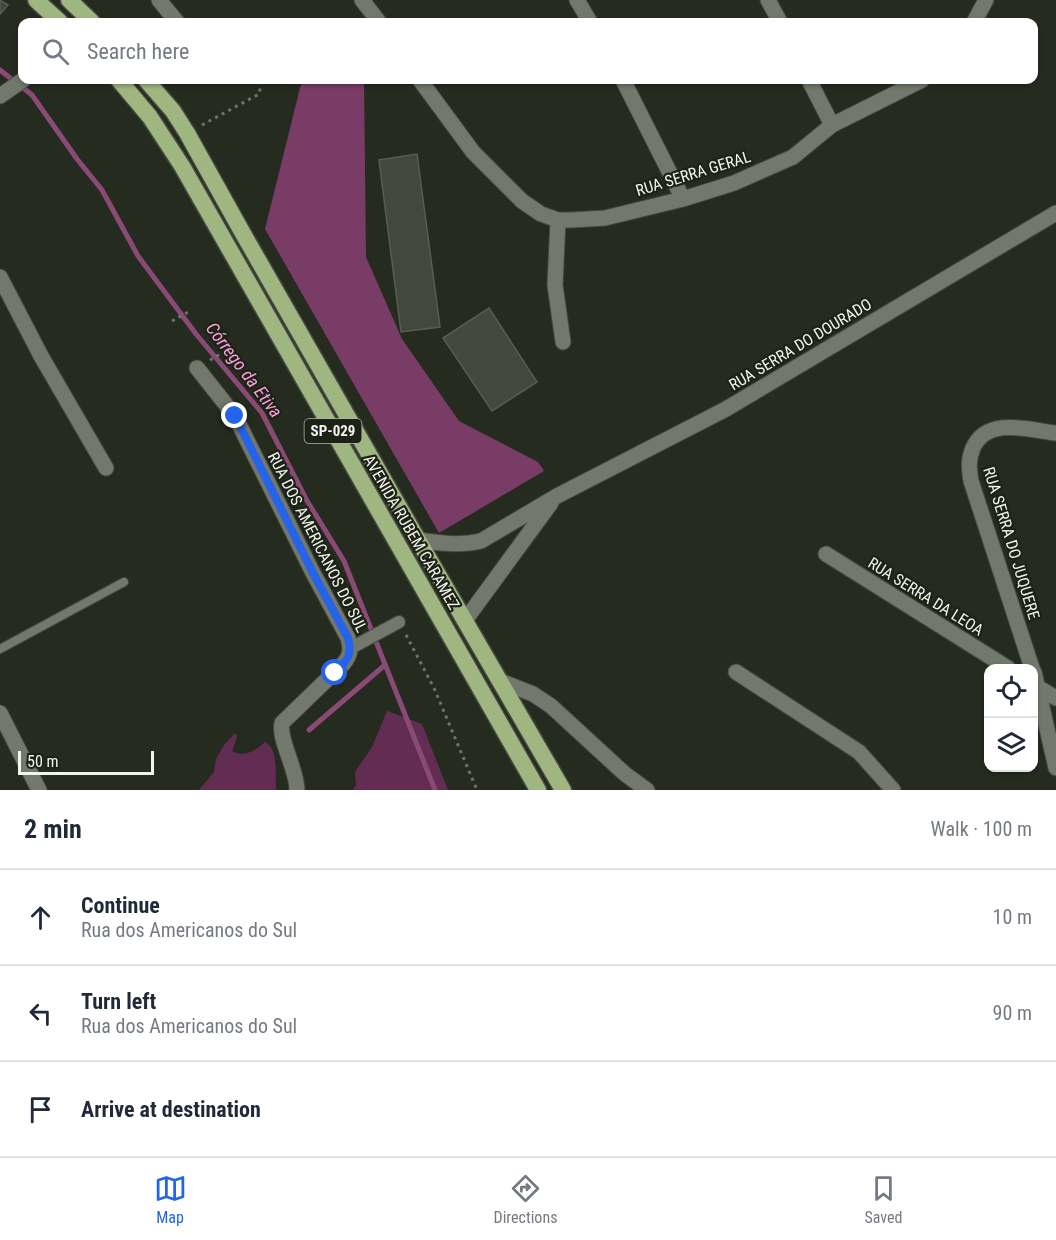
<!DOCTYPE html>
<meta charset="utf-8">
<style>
body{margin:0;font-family:"Roboto Condensed",sans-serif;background:#f2f2f3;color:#1f2937}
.controls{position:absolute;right:18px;bottom:18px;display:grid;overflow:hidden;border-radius:12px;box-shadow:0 2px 4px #0004}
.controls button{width:54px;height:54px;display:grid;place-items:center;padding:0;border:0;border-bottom:2px solid #e0e1e3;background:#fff;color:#1f2937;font:30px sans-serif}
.scale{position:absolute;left:18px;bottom:15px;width:136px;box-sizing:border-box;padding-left:6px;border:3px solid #f1f5ed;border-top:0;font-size:16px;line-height:21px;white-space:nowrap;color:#f1f5ed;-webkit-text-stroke:4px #1d2116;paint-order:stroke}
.stop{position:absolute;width:18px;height:18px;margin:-14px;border:4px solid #2563eb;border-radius:50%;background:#fff}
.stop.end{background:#2563eb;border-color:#fff;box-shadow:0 2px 6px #0008}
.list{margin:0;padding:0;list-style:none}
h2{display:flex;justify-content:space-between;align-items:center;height:78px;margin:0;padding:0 24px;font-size:26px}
h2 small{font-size:20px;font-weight:400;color:#747a83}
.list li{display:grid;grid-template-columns:39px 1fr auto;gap:18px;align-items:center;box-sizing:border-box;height:96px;padding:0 24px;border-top:2px solid #e0e1e3}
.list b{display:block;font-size:22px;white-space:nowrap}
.list p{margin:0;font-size:20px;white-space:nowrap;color:#747a83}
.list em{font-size:20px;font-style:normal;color:#747a83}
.icon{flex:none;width:33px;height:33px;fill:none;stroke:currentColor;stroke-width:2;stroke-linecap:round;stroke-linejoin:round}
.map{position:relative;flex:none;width:1056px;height:790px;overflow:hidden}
.search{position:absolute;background:#fff;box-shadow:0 2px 4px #0004;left:18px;right:18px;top:18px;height:66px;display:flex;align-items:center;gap:15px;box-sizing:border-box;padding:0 21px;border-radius:12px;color:#747a83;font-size:22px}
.sheet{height:366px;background:#fff}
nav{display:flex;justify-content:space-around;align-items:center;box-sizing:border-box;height:84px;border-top:2px solid #e0e1e3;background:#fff;font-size:16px;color:#747a83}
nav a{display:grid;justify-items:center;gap:3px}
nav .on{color:#2563eb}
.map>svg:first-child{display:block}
.green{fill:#632c53}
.forest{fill:#783c66}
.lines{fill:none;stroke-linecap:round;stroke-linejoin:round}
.stream{stroke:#894b75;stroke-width:5}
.building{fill:#43483c;stroke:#585d50;stroke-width:1.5}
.service-casing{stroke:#454940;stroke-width:10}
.pedestrian-casing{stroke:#454940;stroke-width:14}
.minor-casing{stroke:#454940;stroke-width:17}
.trunk-casing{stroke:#454940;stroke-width:19}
.path{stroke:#6f746a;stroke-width:3;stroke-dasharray:3 4.5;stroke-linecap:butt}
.service{stroke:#72786b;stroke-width:8}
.pedestrian{stroke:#72786b;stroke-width:12}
.minor{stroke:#72786b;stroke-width:15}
.trunk{stroke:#a0b680;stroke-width:16}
.route{stroke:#2563eb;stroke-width:8}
.labels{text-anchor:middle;stroke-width:4.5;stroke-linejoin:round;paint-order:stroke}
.shield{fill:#1d2116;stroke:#b1b5ac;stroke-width:1.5}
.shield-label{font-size:15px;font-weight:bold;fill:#f1f5ed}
.street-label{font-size:16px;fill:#f1f5ed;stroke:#1d2116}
.water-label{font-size:18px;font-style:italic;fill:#fba0dd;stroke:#1d2116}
</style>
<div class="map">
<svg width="1056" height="790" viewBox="0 0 1056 790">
<rect width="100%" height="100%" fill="#262b20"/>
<path class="green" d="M387,711L422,724L448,790H353L356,785L355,772L372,747Z
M235,733L237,737L232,751C244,758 255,751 265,742C279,749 275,776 276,790H199L214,772L216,759L224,745Z"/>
<path class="forest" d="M302,80H364L366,257L402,339L459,421L538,462L544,471L439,533L265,229Z"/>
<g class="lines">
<path class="stream" d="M0,70L32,95L77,159L102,190L138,256L196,334L262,413L306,499L344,561L435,790
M309,730L385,665"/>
</g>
<path class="building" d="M0,0L8,5L0,14Z
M417,154L440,327L401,332L379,160Z
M489,308L537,382L492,411L443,338Z"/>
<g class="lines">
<g class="service-casing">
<path id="service" d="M0,649L124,582"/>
</g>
<g class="pedestrian-casing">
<path id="pedestrian" d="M351,648L399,622"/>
</g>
<g class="minor-casing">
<path id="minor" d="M159,0L177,22
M362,0L379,22
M577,0L590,22
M768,0L780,22
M974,22L986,0
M420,80L473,152L522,201L541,214L558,220H572L605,218L683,199L734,183L793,157L832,125L922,80
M623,80L683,199
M809,80L832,125
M0,96L23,80
M558,220L555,285L563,342
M0,277L41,356L106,468
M197,368L235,416L312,571L348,638C351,649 351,654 344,663L282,723C278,739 297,769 297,790
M418,540C439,543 460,546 481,541L557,496L726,409L1056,213
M826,554L1008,668
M466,619L551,503
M1032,668L971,481C969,468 968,460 973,448C987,416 1029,430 1056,433
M736,672L859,752L893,790
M1034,672L1056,768
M500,681L533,694L551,706L625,774L647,790
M1034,685L1056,698
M0,713L39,790"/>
</g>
<g class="trunk-casing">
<path id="trunk" d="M36,0L60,22
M69,0L92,22
M119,80L150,117L182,166L538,790
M146,80L173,111L187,133L241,230L418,540L563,790"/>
</g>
<path class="path" d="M202,125L259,94L262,80
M172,321L190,311
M210,360L222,353
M406,635L434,688L477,790"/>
<use href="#service" class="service"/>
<use href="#pedestrian" class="pedestrian"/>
<use href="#minor" class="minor"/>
<use href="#trunk" class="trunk"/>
</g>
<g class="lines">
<path class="route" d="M235,416L312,571L348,638C353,656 347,660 335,673"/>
</g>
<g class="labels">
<rect class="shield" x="304.5" y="419" width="57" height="24" rx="4.5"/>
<g class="shield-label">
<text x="333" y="436">SP-029</text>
</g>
<g class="street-label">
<text transform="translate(693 173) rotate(-17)" y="6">RUA SERRA GERAL</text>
<text transform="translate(800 344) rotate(-31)" y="6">RUA SERRA DO DOURADO</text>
<text transform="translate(412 532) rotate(60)" y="6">AVENIDA RUBEM CARAMEZ</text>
<text transform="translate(318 542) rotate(63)" y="6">RUA DOS AMERICANOS DO SUL</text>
<text transform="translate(1012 543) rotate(73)" y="6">RUA SERRA DO JUQUERE</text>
<text transform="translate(926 596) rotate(32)" y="6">RUA SERRA DA LEOA</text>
</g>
<g class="water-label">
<text transform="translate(244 370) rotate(53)" y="6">Córrego da Etiva</text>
</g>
</g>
</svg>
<div class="controls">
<button><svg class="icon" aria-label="locate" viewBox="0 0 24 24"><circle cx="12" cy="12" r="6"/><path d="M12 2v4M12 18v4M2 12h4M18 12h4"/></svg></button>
<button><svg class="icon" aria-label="layers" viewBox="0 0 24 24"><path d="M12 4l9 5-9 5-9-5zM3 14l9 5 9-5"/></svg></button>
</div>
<div class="scale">50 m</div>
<div class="stop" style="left:335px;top:673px"></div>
<div class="stop end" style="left:235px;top:416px"></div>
<div class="search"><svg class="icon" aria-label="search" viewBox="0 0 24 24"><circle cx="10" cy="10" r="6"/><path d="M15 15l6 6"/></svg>Search here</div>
</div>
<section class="sheet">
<h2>2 min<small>Walk · 100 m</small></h2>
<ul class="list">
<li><svg class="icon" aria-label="ahead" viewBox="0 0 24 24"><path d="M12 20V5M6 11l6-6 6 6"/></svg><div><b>Continue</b><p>Rua dos Americanos do Sul</p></div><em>10 m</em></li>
<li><svg class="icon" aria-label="left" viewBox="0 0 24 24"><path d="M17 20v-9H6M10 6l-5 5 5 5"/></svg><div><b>Turn left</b><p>Rua dos Americanos do Sul</p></div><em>90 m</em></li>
<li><svg class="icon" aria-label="arrive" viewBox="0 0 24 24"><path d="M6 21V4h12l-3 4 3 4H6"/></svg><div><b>Arrive at destination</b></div></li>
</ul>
</section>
<nav>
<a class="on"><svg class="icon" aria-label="map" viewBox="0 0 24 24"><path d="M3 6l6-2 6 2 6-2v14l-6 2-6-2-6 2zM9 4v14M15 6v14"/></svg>Map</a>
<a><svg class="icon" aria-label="directions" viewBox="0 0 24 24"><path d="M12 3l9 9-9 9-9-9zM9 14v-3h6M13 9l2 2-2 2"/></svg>Directions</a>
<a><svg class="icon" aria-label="saved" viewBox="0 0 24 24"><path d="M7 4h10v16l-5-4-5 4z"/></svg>Saved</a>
</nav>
